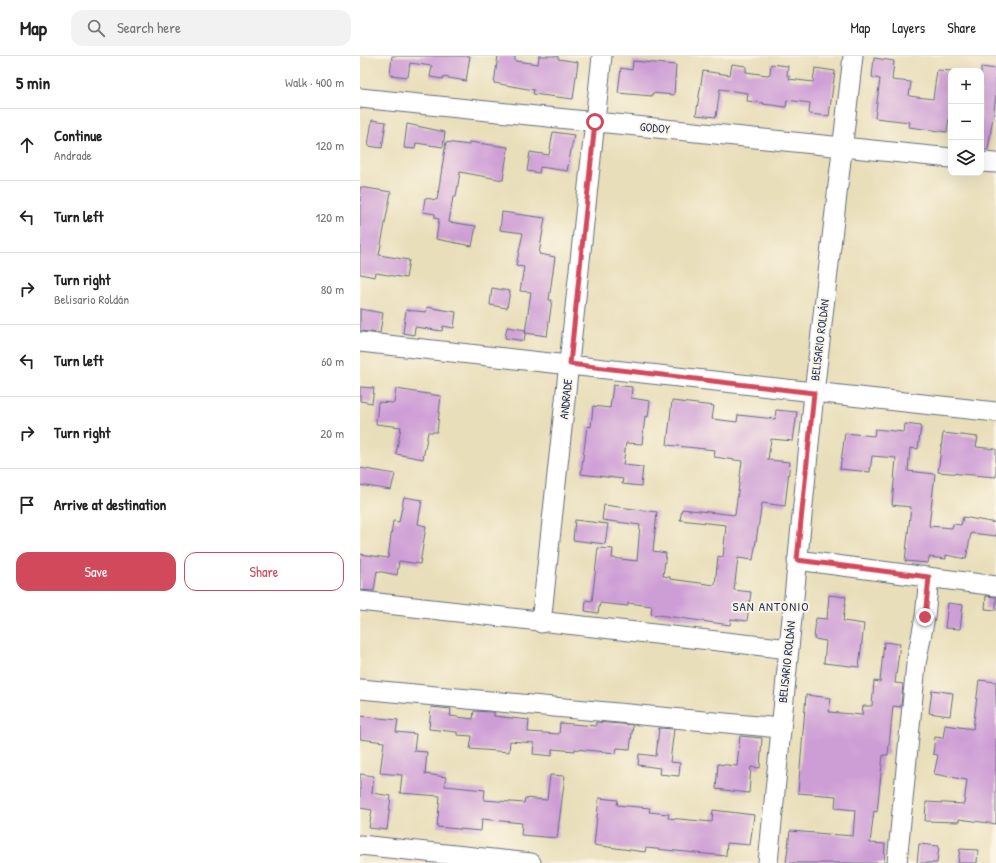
<!DOCTYPE html>
<meta charset="utf-8">
<style>
body{margin:0;font-family:"Patrick Hand",sans-serif;background:#f2f2f2;color:#222}
.controls{position:absolute;right:12px;top:12px;display:grid;overflow:hidden;border-radius:8px;box-shadow:0 4px 16px #0002}
.controls button{width:36px;height:36px;display:grid;place-items:center;padding:0;border:0;border-bottom:1px solid #e0e0e0;background:#fff;color:#222;font:20px sans-serif}
.stop{position:absolute;width:12px;height:12px;margin:-9px;border:3px solid #d1495b;border-radius:50%;background:#fff}
.stop.end{background:#d1495b;border-color:#fff;box-shadow:0 1px 4px #0008}
.list{margin:0;padding:0;list-style:none}
h2{display:flex;justify-content:space-between;align-items:center;height:52px;margin:0;padding:0 16px;font-size:17px}
h2 small{font-size:13px;font-weight:400;color:#767676}
.list li{display:grid;grid-template-columns:26px 1fr auto;gap:12px;align-items:center;box-sizing:border-box;height:72px;padding:0 16px;border-top:1px solid #e0e0e0}
.list b{display:block;font-size:15px;white-space:nowrap}
.list p{margin:0;font-size:13px;white-space:nowrap;color:#767676}
.list em{font-size:13px;font-style:normal;color:#767676}
.actions{display:flex;gap:8px;padding:12px 16px}
.actions a{flex:1;padding:9px 0;border:1px solid #d1495b;border-radius:12px;text-align:center;font-size:14px;color:#d1495b}
.actions .main{background:#d1495b;color:#fff}
.icon{flex:none;width:22px;height:22px;fill:none;stroke:currentColor;stroke-width:2;stroke-linecap:round;stroke-linejoin:round}
.map{position:relative;flex:none;width:636px;height:807px;overflow:hidden}
header{display:flex;align-items:center;gap:24px;box-sizing:border-box;height:56px;padding:0 20px;background:#fff;border-bottom:1px solid #e0e0e0}
header strong{font-size:19px}
nav{display:flex;gap:22px;margin-inline-start:auto;font-size:14px}
.search{width:280px;height:36px;background:#f2f2f2;display:flex;align-items:center;gap:10px;box-sizing:border-box;padding:0 14px;border-radius:12px;color:#767676;font-size:15px}
main{display:flex}
aside{flex:1;background:#fff}
.map>svg:first-child{display:block}
.building{fill:#cd9dd6}
.lines{fill:none;stroke-linecap:round;stroke-linejoin:round}
.minor-casing{stroke:#636c7e;stroke-width:21}
.minor{stroke:#fff;stroke-width:19}
.route{stroke:#d1495b;stroke-width:5}
.labels{text-anchor:middle;stroke-width:4;stroke-linejoin:round;paint-order:stroke}
.street-label{font-size:12px;fill:#1b2f5e;stroke:#fcf5e5}
.neighbourhood-label{font-size:13px;letter-spacing:1px;fill:#1b2f5e;stroke:#fcf5e5}
</style>
<header>
<strong>Map</strong>
<div class="search"><svg class="icon" aria-label="search" viewBox="0 0 24 24"><circle cx="10" cy="10" r="6"/><path d="M15 15l6 6"/></svg>Search here</div>
<nav><a>Map</a><a>Layers</a><a>Share</a></nav>
</header>
<main>
<aside>
<h2>5 min<small>Walk · 400 m</small></h2>
<ul class="list">
<li><svg class="icon" aria-label="ahead" viewBox="0 0 24 24"><path d="M12 20V5M6 11l6-6 6 6"/></svg><div><b>Continue</b><p>Andrade</p></div><em>120 m</em></li>
<li><svg class="icon" aria-label="left" viewBox="0 0 24 24"><path d="M17 20v-9H6M10 6l-5 5 5 5"/></svg><div><b>Turn left</b></div><em>120 m</em></li>
<li><svg class="icon" aria-label="right" viewBox="0 0 24 24"><path d="M7 20v-9h11M14 6l5 5-5 5"/></svg><div><b>Turn right</b><p>Belisario Roldán</p></div><em>80 m</em></li>
<li><svg class="icon" aria-label="left" viewBox="0 0 24 24"><path d="M17 20v-9H6M10 6l-5 5 5 5"/></svg><div><b>Turn left</b></div><em>60 m</em></li>
<li><svg class="icon" aria-label="right" viewBox="0 0 24 24"><path d="M7 20v-9h11M14 6l5 5-5 5"/></svg><div><b>Turn right</b></div><em>20 m</em></li>
<li><svg class="icon" aria-label="arrive" viewBox="0 0 24 24"><path d="M6 21V4h12l-3 4 3 4H6"/></svg><div><b>Arrive at destination</b></div></li>
</ul>
<div class="actions"><a class="main">Save</a><a>Share</a></div>
</aside>
<div class="map">
<svg width="636" height="807" viewBox="0 0 636 807">
<rect width="100%" height="100%" fill="#fcf5e5"/>
<filter id="ink" filterUnits="userSpaceOnUse"><feTurbulence type="fractalNoise" baseFrequency=".025" numOctaves="2"/><feDisplacementMap in="SourceGraphic" scale="8" xChannelSelector="R" yChannelSelector="G"/><feConvolveMatrix kernelMatrix="1 2 1 2 8 2 1 2 1" color-interpolation-filters="sRGB"/></filter>
<filter id="wash" filterUnits="userSpaceOnUse"><feTurbulence type="fractalNoise" baseFrequency=".012" numOctaves="4" result="noise"/><feDisplacementMap in="SourceGraphic" scale="16" xChannelSelector="R" yChannelSelector="G"/><feGaussianBlur stdDeviation="0.9" result="paint"/><feColorMatrix in="noise" values="0 0 0 0 0 0 0 0 0 0 0 0 0 0 0 0 0 1.4 0 .05"/><feComposite in="paint" operator="in"/></filter>
<g filter="url(#wash)">
<rect width="100%" height="100%" fill="#e8deb9"/>
<g id="blocks">
<path class="building" d="M32,0H110L106,25L83,21V23L70,21L72,10L50,7L48,21L30,19Z
M138,0H155V5L178,8L179,0H198V3L218,6L213,43L173,38L174,34L134,27Z
M514,2L534,5L532,24L551,26L549,40L573,43L577,14L591,15V49L587,76L549,71L550,66L515,62L520,23L512,21Z
M273,5L316,9L314,39L292,37V40L258,37L261,12L272,14Z
M372,8L386,10V16L407,19L410,18L411,8L428,10L427,20H430L429,23L453,26L455,12L475,15L469,60L449,58L450,47L427,44L426,51L403,48L404,47L387,45L388,37L360,33L356,61L336,59L343,15L370,19Z
M621,11L636,13V40L628,94H621Z
M12,64L26,66L22,92L8,90Z
M47,68L85,76L83,91L56,87L55,93L44,92Z
M193,76L214,79L207,115L180,111L179,117L167,115L170,96L189,99Z
M86,86L109,89V86L148,91L143,124L100,116L96,141H93L89,166L116,170L112,190L76,183L79,163L75,162V158L63,156L65,142L77,144Z
M0,131L31,136L19,199L49,204L46,222L16,217L15,221L0,218Z
M142,156L185,162L179,198L195,201L189,244H192L187,280L165,277L171,236L160,235L164,211L156,210L163,177L140,174Z
M132,232L150,235L147,252L130,249Z
M67,251L96,256L94,272L83,270L82,275L55,271L54,279L43,277L46,254L66,256Z
M0,253L23,257L20,277L0,275Z
M147,271L166,274L164,285L145,282Z
M253,329L272,331L271,342L290,345L288,361L285,360L282,388L266,387L263,409L283,411L281,430L262,428L263,423L221,418L227,370L231,371L233,350L250,352Z
M0,331L14,332L12,347L0,345Z
M36,333L81,340L77,376H68L63,403L36,398L41,371L16,368L18,346L34,347Z
M312,345L354,350L352,363L377,366L378,359L415,363L416,354L437,356L433,385L411,383L408,404L430,406L425,450L402,447L393,504L378,502L374,534L391,536L387,565L371,563L370,569L291,558L292,550L268,547V550L240,547L238,557L225,555L226,544L232,545L238,492L253,493L252,502L277,505L280,469L242,464L244,449L297,456L293,495L306,497L303,520L310,521V523L355,529L358,500L363,501L366,469L320,464L322,453L375,459L382,405L354,401L355,394L307,389Z
M545,368L561,370L558,393L550,392L548,415L575,418L569,470L592,472L593,468L601,469L603,461L636,467V480L611,477L606,503L586,499V503L569,501L568,507L545,505L551,451L532,449L536,402L512,400L510,416L480,413L485,377L514,380L515,373L544,376Z
M583,377L618,381L616,391L636,393V421L578,416Z
M0,412L35,418L31,434L0,429Z
M44,441L62,444L58,468L66,470L60,508L39,505L37,519L17,515L14,535L0,534V498L28,502L33,465L39,466Z
M215,464L248,468L245,488L213,484Z
M469,539L486,541L483,565L504,568L499,611L464,607L466,585L454,583L456,562L467,563Z
M626,540L636,541V554L625,553Z
M588,547L603,549L600,573L585,572Z
M524,586L540,588L535,627L543,628L541,651L533,650L528,699H523L517,756L514,755L510,787L525,788L524,807H426L430,775L493,780L495,754L475,752L476,740L438,737L446,639L471,642L469,656L502,659L503,650H512L514,625L520,626Z
M619,624L636,626V768L599,763V766L565,765L566,746L604,748L607,724L574,718L578,699L573,698L575,681L583,682L585,669L613,673Z
M572,634L593,637L590,660L569,657Z
M71,651L91,653L90,660L113,663L114,655L134,656V660L169,664L168,676L199,678L200,667L236,670V666L273,669L270,693L257,692L256,697L215,693V695L192,693V700L173,698L174,687L150,685L149,696L110,693L112,680L97,679V676L69,673Z
M0,660L38,664L36,676L56,678L54,695L67,696L65,718L86,721L85,730L125,734L124,744L164,747L165,742L187,744L190,719L205,720L197,782L161,779L162,767L122,763L121,775L77,771L80,740L40,737L42,719L20,717L24,686L0,683Z
M299,672L314,673L310,706L320,707L319,720L299,718L300,712L278,709L279,698L296,700Z
M380,680L402,682L400,712L391,711L389,737L356,733L358,708L377,710Z
M0,718L14,720L12,737L31,740L27,774L9,772L12,754L0,752Z
M239,742L258,744L257,749L290,752L289,756L309,758L308,762L352,766L353,754L394,759L390,789L367,787L366,800L286,792L285,796L234,789Z
M559,788L579,790L577,807H557Z
M600,793L618,794L617,807H598Z"/>
</g>
</g>
<g filter="url(#ink)">
<use href="#blocks" fill-opacity="0" stroke="#636c7e" stroke-width="1"/>
<g class="lines">
<g class="minor-casing">
<path id="minor" d="M0,42L591,102
M621,106L636,107
M0,286L636,356
M437,504L636,530
M0,545L429,593
M181,567L242,0
M0,633L420,672
M0,789L171,807
M408,807L454,337L493,0
M537,807L556,608L565,561L569,521"/>
</g>
<use href="#minor" class="minor"/>
</g>
</g>
<g class="lines" filter="url(#ink)">
<path class="route" d="M235,66L210,308L454,337L437,504L569,521L565,561"/>
</g>
<g class="labels">
<g class="street-label">
<text transform="translate(295 72) rotate(6)" y="4">GODOY</text>
<text transform="translate(460 284) rotate(-83)" y="4">BELISARIO ROLDÁN</text>
<text transform="translate(206 343) rotate(-84)" y="4">ANDRADE</text>
<text transform="translate(427 606) rotate(-84)" y="4">BELISARIO ROLDÁN</text>
</g>
<g class="neighbourhood-label">
<text x="411" y="555">SAN ANTONIO</text>
</g>
</g>
</svg>
<div class="controls">
<button>+</button>
<button>−</button>
<button><svg class="icon" aria-label="layers" viewBox="0 0 24 24"><path d="M12 4l9 5-9 5-9-5zM3 14l9 5 9-5"/></svg></button>
</div>
<div class="stop" style="left:235px;top:66px"></div>
<div class="stop end" style="left:565px;top:561px"></div>
</div>
</main>
